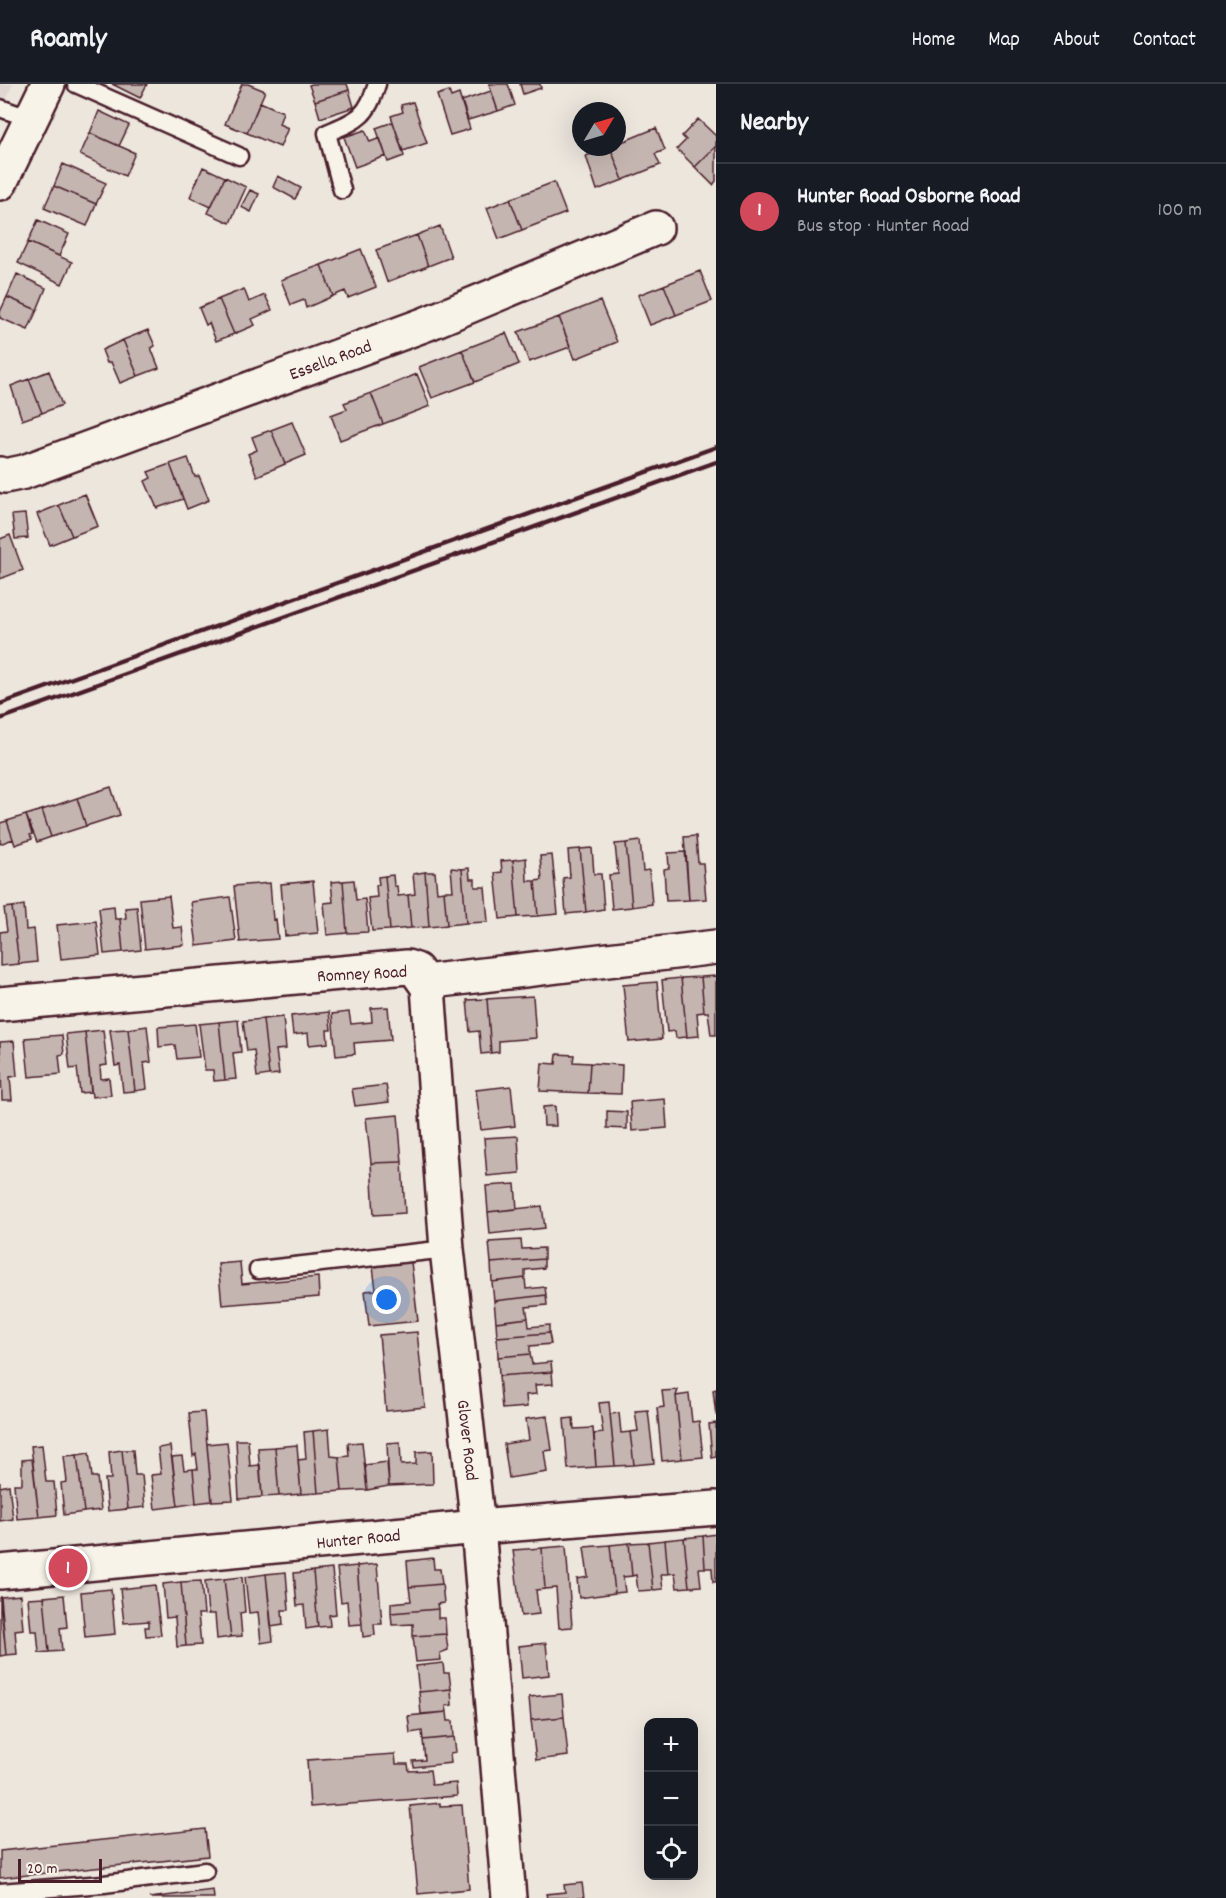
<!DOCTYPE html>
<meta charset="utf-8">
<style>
body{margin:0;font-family:Dekko,sans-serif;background:#20242c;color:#f1f3f6}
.controls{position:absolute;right:18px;bottom:18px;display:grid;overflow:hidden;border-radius:12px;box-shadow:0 6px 24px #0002}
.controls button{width:54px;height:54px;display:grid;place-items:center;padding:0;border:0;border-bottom:2px solid #363941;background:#171b24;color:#f1f3f6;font:30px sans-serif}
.compass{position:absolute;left:572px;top:18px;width:54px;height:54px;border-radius:50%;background:#171b24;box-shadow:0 6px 24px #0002;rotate:52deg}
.scale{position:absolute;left:18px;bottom:15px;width:84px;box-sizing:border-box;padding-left:6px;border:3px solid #4a1f2b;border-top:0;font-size:16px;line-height:21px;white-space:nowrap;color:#4a1f2b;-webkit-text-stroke:4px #f7f3e8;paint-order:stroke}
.you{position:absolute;left:387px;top:1216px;width:21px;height:21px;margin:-15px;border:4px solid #fff;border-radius:50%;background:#1a73e8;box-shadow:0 0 0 9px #1a73e833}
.badge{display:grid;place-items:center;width:39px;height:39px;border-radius:50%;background:#d1495b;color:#fff;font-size:20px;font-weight:700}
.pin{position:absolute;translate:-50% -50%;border:3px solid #fff;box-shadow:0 2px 6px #0006}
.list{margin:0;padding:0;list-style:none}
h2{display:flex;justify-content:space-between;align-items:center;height:78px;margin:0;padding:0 24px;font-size:26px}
h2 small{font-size:20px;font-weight:400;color:#9ea1a6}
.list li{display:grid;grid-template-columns:39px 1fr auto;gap:18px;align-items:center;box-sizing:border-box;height:96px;padding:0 24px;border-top:2px solid #363941}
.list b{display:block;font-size:22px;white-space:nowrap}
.list p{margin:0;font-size:20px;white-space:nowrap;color:#9ea1a6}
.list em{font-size:20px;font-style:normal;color:#9ea1a6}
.icon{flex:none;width:33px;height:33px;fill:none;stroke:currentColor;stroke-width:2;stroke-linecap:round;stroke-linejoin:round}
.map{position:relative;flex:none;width:716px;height:1814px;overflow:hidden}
header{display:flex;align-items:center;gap:36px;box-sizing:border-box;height:84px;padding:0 30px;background:#171b24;border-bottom:2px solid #363941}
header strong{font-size:28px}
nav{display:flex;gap:33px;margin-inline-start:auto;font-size:21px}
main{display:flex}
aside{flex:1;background:#171b24}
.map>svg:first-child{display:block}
.built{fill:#e0d7d0}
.building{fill:#c4b5b0;stroke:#4a1f2b;stroke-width:1.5}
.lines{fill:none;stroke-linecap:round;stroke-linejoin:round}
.service-casing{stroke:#4a1f2b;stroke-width:21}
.minor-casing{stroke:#4a1f2b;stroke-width:38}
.service{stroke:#f7f3e8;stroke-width:16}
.minor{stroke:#f7f3e8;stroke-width:33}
.rail{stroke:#4a1f2b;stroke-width:4.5}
.labels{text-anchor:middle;stroke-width:5;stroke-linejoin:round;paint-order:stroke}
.street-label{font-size:18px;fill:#4a1f2b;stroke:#f7f3e8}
</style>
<header>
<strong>Roamly</strong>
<nav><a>Home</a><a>Map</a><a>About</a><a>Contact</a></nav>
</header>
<main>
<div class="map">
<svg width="716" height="1814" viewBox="0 0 716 1814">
<rect width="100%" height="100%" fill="#ece6dd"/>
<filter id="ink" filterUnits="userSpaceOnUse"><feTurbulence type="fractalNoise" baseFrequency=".0167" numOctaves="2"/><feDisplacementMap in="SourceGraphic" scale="12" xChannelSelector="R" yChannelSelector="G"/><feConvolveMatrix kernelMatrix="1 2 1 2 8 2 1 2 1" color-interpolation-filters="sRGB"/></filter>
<g filter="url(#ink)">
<path class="built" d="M0,0H13L0,29Z"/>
<path class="building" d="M112,0H147L140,14Z
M242,0H248L265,7L247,49L225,40Z
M312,0H347L349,6L315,17L309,1Z
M489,0H508L515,21L498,27Z
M520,0H540L541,4L523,10Z
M349,6L354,23L320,34L315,17Z
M449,7L451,13L459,10L470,45L450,51L437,11Z
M491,7L498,27L468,36L462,17Z
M260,18L283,28L279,40L288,44L280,63L247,49Z
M413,18L427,59L403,67L391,32L403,28L401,21Z
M99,27L129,41L119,62L90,49Z
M698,35L716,52V62L695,83L677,65L686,56L682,52Z
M393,38L404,72L388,78L376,44Z
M656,44L665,66L655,70L660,81L623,96L610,63H617V60Z
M365,46L370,58L380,54L386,72L355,83L344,53Z
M90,49L135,69L125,92L80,71Z
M716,62V97L713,101L695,83Z
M610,63L623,96L597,106L586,72Z
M63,80L106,99L96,120L54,102Z
M203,83L225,93L211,123L190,113Z
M278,92L301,104L295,115L273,103Z
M225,93L246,103L230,139L208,129Z
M554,98L566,129L522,146L510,115Z
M54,102L96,120L87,142L44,124Z
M250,106L259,110L251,128L241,123Z
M510,115L522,146L499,155L487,124Z
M38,136L69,150L59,172L28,158Z
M440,142L451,173L428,182L417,151Z
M417,151L428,182L387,198L376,166Z
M28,158L72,178L62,200L18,179Z
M361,165L376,203L348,214L345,207L333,212L321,181Z
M321,181L333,212L306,224L304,216L291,221L281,196Z
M700,187L712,217L676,231L664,201Z
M17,190L46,204L37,226L7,213Z
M664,201L676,231L650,241L638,211Z
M244,205L249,218L265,211L272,226L252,235L255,241L234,250L219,215Z
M7,213L37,226L28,246L0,234V228Z
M219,215L234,250L216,257L209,239L206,241L199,224Z
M600,217L617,258L575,275L559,233Z
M559,233L570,263L529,278L518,248Z
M148,246L155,262L151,264L159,284L138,292L123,256Z
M506,249L519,280L475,298L462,266Z
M123,256L138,292L120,299L111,278L107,279L102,266Z
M462,266L475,298L432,314L419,283Z
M49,287L62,321L42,329L29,295Z
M417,290L430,322L383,340L371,309Z
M29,295L42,329L22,336L11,302Z
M371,309L383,340L340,356L331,331L347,325L344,319Z
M292,338L306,371L285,380L271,346Z
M271,346L285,380L257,392L248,370L257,366L252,353Z
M188,374L195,393L199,392L209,416L187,425L170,380Z
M170,380L183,415L157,424L145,397L151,394L148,388Z
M85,410L98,442L72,452L59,421Z
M59,421L72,452L50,461L37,430Z
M25,430L28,454L15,455L12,431Z
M10,451L23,486L0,495V455Z
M111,703L120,731L86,742L77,714Z
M77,714L86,742L51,753L42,726Z
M42,726L51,753L37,758L26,731Z
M26,731L32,750L30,751L32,755L15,761L7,737Z
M7,737L13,755L0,760V739Z
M696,752L698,779H703L706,815L689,816L684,753Z
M640,757L643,787L649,786L652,820L632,823L626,759Z
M626,759L632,823L612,825L609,791L618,790L615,760Z
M592,764L594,790H601L604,825L586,828L580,765Z
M580,765L586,828L566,830L563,794L570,793L568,766Z
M686,768L689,816L666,817L664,785L669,784L668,769Z
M552,771L558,830L538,832L535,797L542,796L540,772Z
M526,774L527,797H535L538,832L518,833L513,776Z
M513,776L518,833L500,835L495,789L502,788L501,777Z
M451,784L462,785L466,839L447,841L444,807H453Z
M469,784L470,795H475V803H485L488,838L466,839L462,785Z
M425,788L429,843L411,844L408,811L415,810L413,790Z
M425,788H435L437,808L444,807L447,841L429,843Z
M393,791L394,802H397L398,812L408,811L411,844L390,846L385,792Z
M385,792L390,846L372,847L368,814L377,813L376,801H379L378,793Z
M354,796L356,816L365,815L368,848L347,849L343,797Z
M313,797L318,849L285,852L281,800Z
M343,797L347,849L327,851L324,819L333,818L331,798Z
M270,799L273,836L276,835L278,855L240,858L234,802Z
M169,812L173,844L182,843L184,861L145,865L140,815Z
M230,813L236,857L197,862L191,818Z
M24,821L26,846L34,845L37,878L19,880L12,823Z
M114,822L115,835H120L123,868L104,870L99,824Z
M12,823L19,880L0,882V848L7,847L4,824Z
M137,823L141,866L123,868L120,835L126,834L125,824Z
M96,837L100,871L61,875L57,841Z
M716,892V951H711L708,928H704L701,893Z
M701,893L704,928L697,929L699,952L687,953L681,894Z
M681,894L687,953L676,954L675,947L667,948L662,896Z
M657,898L662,955L629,958L623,901Z
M533,912L536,954L499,957V968L491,969L487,915Z
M487,915L491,969L481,970L479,947L470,948L467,916Z
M388,923L391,956L354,959L355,970L336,972L332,930L349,928L351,940L372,938L371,924Z
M329,928L331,946H327L328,959L309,961L308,949L293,951L291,932Z
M283,933L286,965L276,966L279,990L269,991L263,935Z
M263,935L269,991L257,993L254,966L247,967L243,937Z
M238,936L241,968L233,969L236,995L225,996L219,938Z
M219,938L225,996L214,997L213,986H205L199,940Z
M195,940L199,973L177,975L175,961L159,963L158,943Z
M147,942L151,978L144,979L147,1005L135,1007L128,945Z
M128,945L135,1007L123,1008L120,981L115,982L110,946Z
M103,946L107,981L100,982L101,995L109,994L111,1011L92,1013L85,948Z
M85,948L91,1008L80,1009L77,984L70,985L66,950Z
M62,951L64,970L59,971L61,990L29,993L25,954Z
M14,957L17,992L10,993L12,1016H2L0,958Z
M557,970L574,971L573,978L590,979L588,1009L540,1007L542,979L556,980Z
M590,979L622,981L621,1010L588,1009Z
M386,1001L389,1018L355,1022L352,1005Z
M511,1002L515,1042L481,1046L476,1006Z
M665,1015L667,1044L632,1047L630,1018Z
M555,1022L556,1042H544L543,1023Z
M607,1027L627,1028V1045L607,1044Z
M398,1031L402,1078L371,1079L366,1034Z
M518,1052L520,1089L487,1092L484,1054Z
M402,1078L405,1129L374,1131L371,1079Z
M515,1100L517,1125L488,1128L486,1102Z
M542,1122L545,1144L490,1150L488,1128Z
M521,1156L522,1165L544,1164V1175L491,1179L489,1158Z
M544,1175V1184L525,1186V1194L492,1198L491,1179Z
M240,1178L242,1200L318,1193L319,1213L222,1221L218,1180Z
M411,1178L418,1237L369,1242L365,1207L376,1206L373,1183Z
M525,1194L526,1205L545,1203L546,1211L494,1217L492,1198Z
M546,1211L547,1221L526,1223L528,1234L496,1238L494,1217Z
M528,1234L529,1243L549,1241V1249L497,1253L496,1238Z
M417,1248L425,1323L386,1327L379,1251Z
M549,1249L551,1260L530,1262V1270L498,1273L497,1253Z
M530,1270L532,1280L551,1278L552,1288L499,1292L498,1273Z
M552,1288L553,1300L535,1301L536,1310L526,1311L527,1323L502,1325L499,1292Z
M716,1305V1332L713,1306Z
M678,1306L676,1312L682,1375L662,1377L657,1324L664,1323L662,1307Z
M689,1310L692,1338L699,1337L703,1373L682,1375L676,1312Z
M609,1318L615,1382L596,1383L594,1350L603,1349L599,1319Z
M648,1326L654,1379L634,1381L630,1348L638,1347L635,1327Z
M204,1328L212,1417L196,1419L193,1385H198L196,1370L193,1372L189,1329Z
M619,1329L621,1349L630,1348L634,1381L615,1382L610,1330Z
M547,1332L552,1366L544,1367L547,1388L509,1394L504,1360L529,1356L526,1335Z
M573,1334L574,1345L593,1344L596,1383L568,1385L564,1335Z
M716,1339V1373L712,1374L709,1340Z
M329,1345L331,1372L339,1373L342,1407L318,1409L313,1347Z
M313,1347L318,1409L301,1410L298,1376L306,1375L304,1348Z
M236,1356H248L250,1382L260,1381L262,1413L239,1415Z
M227,1358L233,1416L212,1417L207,1360Z
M362,1358L367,1406L342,1407L339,1373L349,1372L348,1359Z
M400,1358L401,1381L416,1380V1368L432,1367L433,1400L389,1402L387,1359Z
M42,1361L46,1398H54L57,1431L39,1433L31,1362Z
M297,1361L301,1410L279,1412L275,1363Z
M170,1362L178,1422L155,1425L151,1391L161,1390L158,1364Z
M275,1363L279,1412L262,1413L258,1364Z
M122,1366L128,1425L108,1427L105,1395H111L109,1368Z
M122,1366H133L135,1391H142L145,1423L128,1425Z
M89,1369L92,1393H97L101,1426L84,1428L77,1371Z
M77,1371L84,1428L64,1431L61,1399L67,1398L64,1372Z
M182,1372L184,1386L193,1385L196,1419L178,1422L172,1373Z
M32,1375L39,1433L17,1435L14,1400H22V1376Z
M387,1378L389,1402L367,1406L365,1381Z
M0,1398V1403L9,1401L13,1435L0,1437Z
M716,1450V1498H713L712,1484H705L703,1452Z
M703,1452L705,1484H699L701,1502L689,1503L684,1454Z
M684,1454L689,1503L677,1504L675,1489L668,1490L665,1456Z
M665,1456L668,1490H661L663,1505L653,1506L648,1458Z
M648,1458L653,1506L638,1507L636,1491L632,1492L629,1459Z
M629,1459L632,1492L623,1493L625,1508L615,1509L610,1461Z
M610,1461L615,1509L579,1514L577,1495L588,1493L584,1463Z
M566,1462L572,1543L559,1544L556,1504L545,1505L542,1464Z
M542,1464L545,1505L536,1506L539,1530L521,1532L513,1466Z
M433,1474L434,1485H440L442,1500L409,1503L407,1477Z
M377,1480L382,1540H374L375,1551L363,1553L357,1482Z
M357,1482L362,1540L349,1541L347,1517L341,1518L337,1484Z
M332,1485L336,1530L329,1531L330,1542L318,1543L313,1487Z
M313,1487L318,1543L306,1545L304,1521L297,1522L294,1489Z
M286,1488L289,1526H282L283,1541L271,1543L266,1490Z
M266,1490L273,1557L261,1559L258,1528L249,1529L245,1493Z
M242,1493L245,1528L240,1529L242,1552L231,1553L224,1495Z
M224,1495L231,1553L217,1555L215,1530H208L205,1497Z
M201,1497L204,1530H198L201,1561L186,1562L181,1498Z
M181,1498L186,1562L177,1563L175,1533L166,1534L163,1500Z
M442,1500L444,1519L437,1520L438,1525L391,1529V1519L411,1517L409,1503Z
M155,1501L161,1551L146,1552L145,1543H149V1537L124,1539L120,1505Z
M111,1505L115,1550L85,1553L81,1508Z
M20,1511L23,1545L15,1546L17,1570L6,1571L1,1513Z
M64,1511L67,1543L60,1544L62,1567L49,1568L44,1513Z
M0,1513L6,1571L0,1572Z
M44,1513L49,1568L39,1569L37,1547H31L28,1514Z
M438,1525V1534H445L446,1550L413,1552V1540L392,1541L391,1529Z
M446,1550L448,1566L440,1569L441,1576L416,1578L413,1552Z
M546,1559L549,1591L522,1594L519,1562Z
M443,1579L444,1589H449L451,1605L419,1608L416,1582Z
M451,1605L452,1621L446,1622L447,1628L421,1630L419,1608Z
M562,1610L564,1633L531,1636L529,1613Z
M447,1628L448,1637H453L454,1653L423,1656L422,1647L410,1649L408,1632Z
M564,1633L568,1672L536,1676L531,1636Z
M454,1653L456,1668L450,1669L451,1679L414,1683L413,1677L425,1676L423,1656Z
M395,1670L396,1680H408L409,1687L430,1686L432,1701L456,1699L457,1712L310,1723L307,1676Z
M440,1719V1722L462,1721L469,1805L418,1810L410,1722Z
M205,1745L208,1772L0,1794V1767Z
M582,1799L584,1814H547L546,1810L565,1808L564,1801Z
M213,1806L214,1814H149Z"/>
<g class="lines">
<g class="service-casing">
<path id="service" d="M76,0L239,72
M0,24L31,35
M342,106L327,49C357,36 367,34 377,0
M258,1186L447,1165
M0,1808L104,1800L205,1787"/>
</g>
<g class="minor-casing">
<g id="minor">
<path d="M0,99L48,0"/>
<path id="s1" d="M0,390L5,392L24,388L426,240L656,144"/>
<path d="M425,898L716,863"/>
<path id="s2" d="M0,920L407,883L416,886L428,903L447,1165L478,1443L509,1814"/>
<path id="s3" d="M0,1488L478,1443L716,1424"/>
</g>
</g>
<use href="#service" class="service"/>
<use href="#minor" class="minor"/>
<path class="rail" d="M0,620L716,363
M0,635L716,378"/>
</g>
</g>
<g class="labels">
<g class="street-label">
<text dy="6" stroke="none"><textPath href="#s1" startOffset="351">Essella Road</textPath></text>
<text transform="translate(362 889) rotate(-3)" y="6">Romney Road</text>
<text dy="6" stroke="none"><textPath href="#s2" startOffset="894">Glover Road</textPath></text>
<text dy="6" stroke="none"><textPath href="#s3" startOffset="360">Hunter Road</textPath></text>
</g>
</g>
</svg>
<div class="controls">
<button>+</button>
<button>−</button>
<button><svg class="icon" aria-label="locate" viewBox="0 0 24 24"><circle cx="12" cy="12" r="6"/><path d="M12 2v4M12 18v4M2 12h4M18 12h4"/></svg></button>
</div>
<svg class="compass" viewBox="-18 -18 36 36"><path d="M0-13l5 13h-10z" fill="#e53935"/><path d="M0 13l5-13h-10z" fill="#9ea1a6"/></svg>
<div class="scale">20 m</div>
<div class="you"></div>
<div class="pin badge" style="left:68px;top:1484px">1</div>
</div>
<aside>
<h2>Nearby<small></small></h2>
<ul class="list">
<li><span class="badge">1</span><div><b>Hunter Road Osborne Road</b><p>Bus stop · Hunter Road</p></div><em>100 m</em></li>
</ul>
</aside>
</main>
